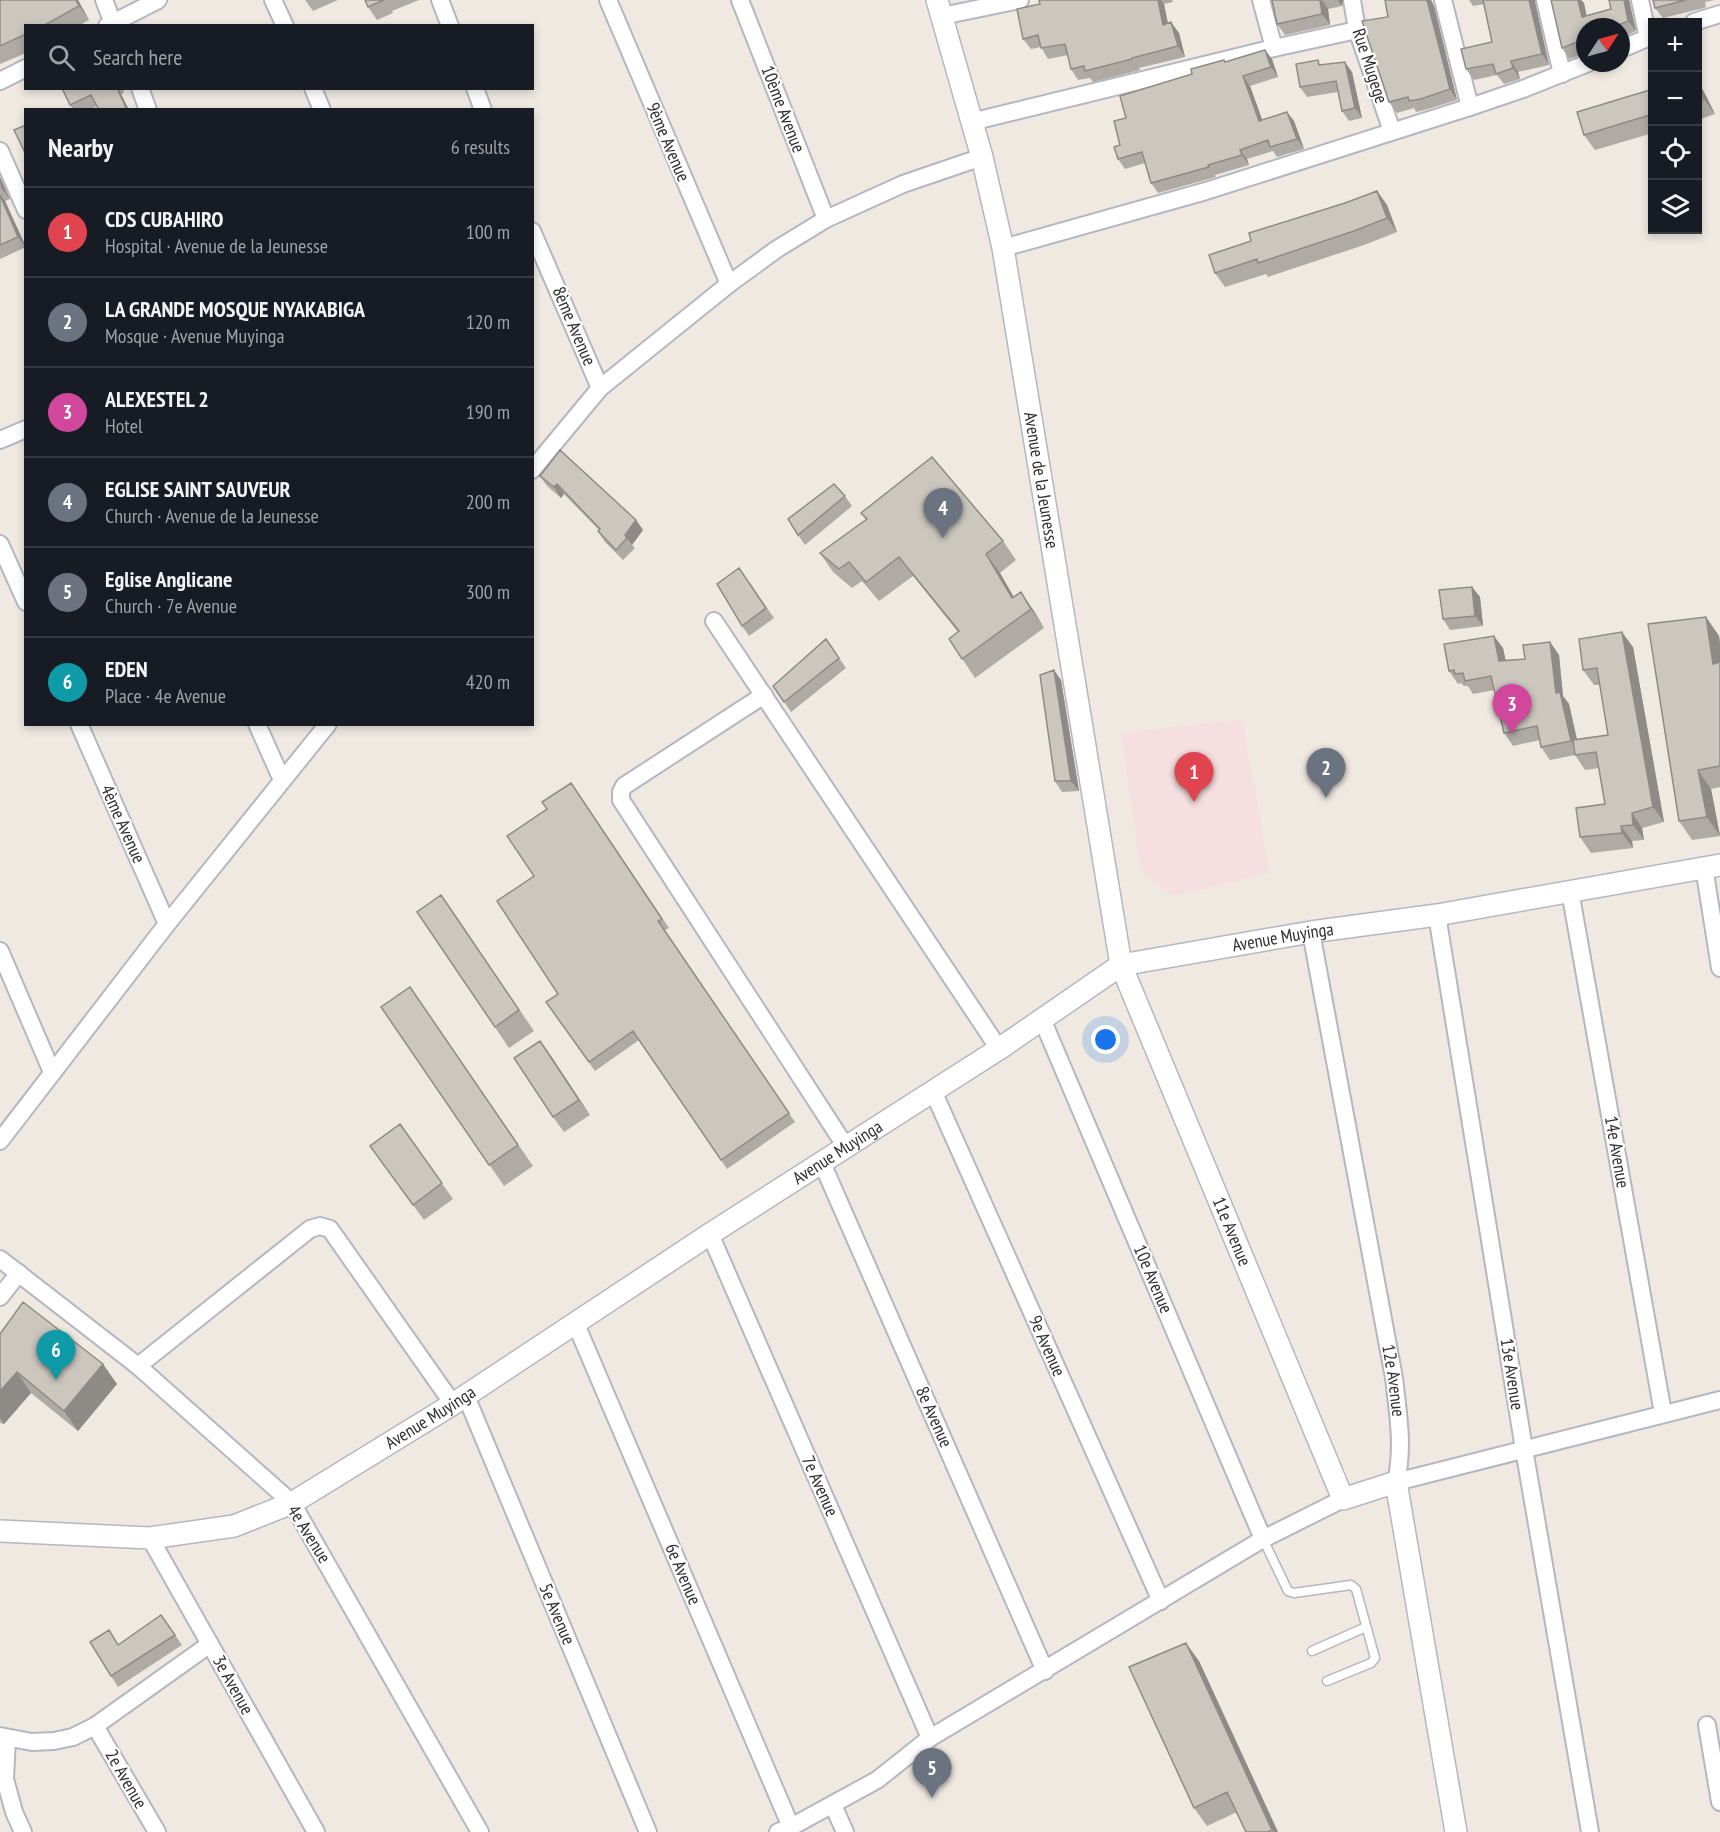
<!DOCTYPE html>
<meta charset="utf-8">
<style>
body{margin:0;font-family:"PT Sans Narrow",sans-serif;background:#242831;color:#f1f3f6}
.controls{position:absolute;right:18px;top:18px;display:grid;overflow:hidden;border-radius:0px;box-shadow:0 3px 9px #0003}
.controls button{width:54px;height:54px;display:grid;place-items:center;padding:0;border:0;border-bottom:2px solid #363941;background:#171b24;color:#f1f3f6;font:30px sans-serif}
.compass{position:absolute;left:1576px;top:18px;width:54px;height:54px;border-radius:50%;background:#171b24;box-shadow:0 3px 9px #0003;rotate:54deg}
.you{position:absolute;left:1106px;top:1040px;width:21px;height:21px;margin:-15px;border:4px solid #fff;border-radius:50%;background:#1a73e8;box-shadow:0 0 0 9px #1a73e833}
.badge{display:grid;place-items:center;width:39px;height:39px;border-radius:50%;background:#4264fb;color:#fff;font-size:20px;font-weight:700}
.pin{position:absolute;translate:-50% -50px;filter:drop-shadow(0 2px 3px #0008)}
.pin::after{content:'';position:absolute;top:32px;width:21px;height:18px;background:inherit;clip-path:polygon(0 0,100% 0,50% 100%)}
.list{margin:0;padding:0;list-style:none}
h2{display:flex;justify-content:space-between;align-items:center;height:78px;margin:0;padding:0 24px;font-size:26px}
h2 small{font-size:20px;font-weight:400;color:#9ea1a6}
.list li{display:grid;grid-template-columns:39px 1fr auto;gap:18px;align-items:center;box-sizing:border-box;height:90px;padding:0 24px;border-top:2px solid #363941}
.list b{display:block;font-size:22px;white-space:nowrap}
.list p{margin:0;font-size:20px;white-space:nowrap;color:#9ea1a6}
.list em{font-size:20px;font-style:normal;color:#9ea1a6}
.icon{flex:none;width:33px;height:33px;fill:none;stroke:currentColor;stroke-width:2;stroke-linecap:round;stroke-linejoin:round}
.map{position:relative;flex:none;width:1720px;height:1832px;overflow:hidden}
.search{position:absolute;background:#171b24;box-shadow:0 3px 9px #0003;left:24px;top:24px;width:510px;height:66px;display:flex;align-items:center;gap:15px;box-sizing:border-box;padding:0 21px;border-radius:0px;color:#9ea1a6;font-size:22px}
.panel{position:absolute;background:#171b24;box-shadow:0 3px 9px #0003;left:24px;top:108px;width:510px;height:618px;border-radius:0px}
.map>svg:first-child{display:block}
.medical{fill:#f5dfe0}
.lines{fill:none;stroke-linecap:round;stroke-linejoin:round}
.service-casing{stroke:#b4b7c1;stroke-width:11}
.minor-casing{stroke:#b4b7c1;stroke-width:20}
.tertiary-casing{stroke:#b4b7c1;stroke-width:24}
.service{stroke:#fff;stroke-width:8}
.minor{stroke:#fff;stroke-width:16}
.tertiary{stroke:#fff;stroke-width:21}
.wall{fill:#afaba4}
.shaded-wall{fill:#8e8b86}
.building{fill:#cbc7bf;stroke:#8e8b86;stroke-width:1.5}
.labels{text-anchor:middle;stroke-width:4.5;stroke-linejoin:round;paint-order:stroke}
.street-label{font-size:18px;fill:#2e2e2e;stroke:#fff}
</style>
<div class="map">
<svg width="1720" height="1832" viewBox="0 0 1720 1832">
<rect width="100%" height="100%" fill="#efe9e1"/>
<path class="medical" d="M1242,719L1270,873L1173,896L1141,871L1121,733Z"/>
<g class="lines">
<g class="service-casing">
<path id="service" d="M1263,1539L1288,1591L1294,1593L1351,1585L1356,1589L1375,1658L1371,1663L1327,1681
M1312,1651L1366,1627"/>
</g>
<g class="minor-casing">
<g id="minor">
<path d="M104,0L114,26"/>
<path d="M273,0L285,26"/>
<path d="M440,0L450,26"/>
<path d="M608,0L729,284"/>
<path d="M740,0L826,219"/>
<path d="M1261,0L1274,48"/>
<path d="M1352,0L1357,30L1392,131"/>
<path d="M1443,0L1470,107"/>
<path d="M1545,0L1562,74"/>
<path d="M1640,0L1648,38"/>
<path d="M942,16L1020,0"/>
<path d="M1694,22L1720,14"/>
<path d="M107,26L158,0"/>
<path d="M1621,49L1652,36"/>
<path d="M0,81L26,68"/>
<path d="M140,88L148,110"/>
<path d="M313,88L322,110"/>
<path d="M475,88L483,110"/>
<path d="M971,122L1274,48L1357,30"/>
<path d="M0,151L26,210"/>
<path d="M532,231L600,388"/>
<path d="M1003,248L1206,191L1470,107L1523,89L1588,63"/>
<path d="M0,440L26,429"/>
<path d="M532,470L600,388L729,284L777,249L826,219L903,184L982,157"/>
<path d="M0,544L26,602"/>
<path d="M714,621L999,1049"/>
<path d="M764,695L624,786L621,792V800L846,1147"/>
<path d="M79,724L167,924"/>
<path d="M257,724L282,780"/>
<path d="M1704,867L1720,968"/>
<path d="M1570,891L1663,1413"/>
<path d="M1437,915L1524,1449L1590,1832"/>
<path id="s1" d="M1311,932L1394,1378C1398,1414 1404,1447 1396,1482L1720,1400"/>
<path d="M0,951L52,1072"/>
<path d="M1042,1019L1263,1539"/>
<path d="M933,1091L1161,1601"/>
<path d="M0,1141L167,924L328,724"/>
<path d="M822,1163L1045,1671"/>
<path d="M710,1234L930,1738"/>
<path d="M0,1259L138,1366L292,1503L480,1832"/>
<path d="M0,1297L19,1273"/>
<path d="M575,1322L791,1827"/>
<path d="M138,1366L310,1229L320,1226L330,1229L453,1404"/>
<path d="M466,1396L648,1832"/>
<path d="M150,1538L316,1832"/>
<path d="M1707,1725L1720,1802"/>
<path d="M95,1726L157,1832"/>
<path d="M0,1736L32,1742L54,1741L73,1737L95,1726L210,1644"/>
<path d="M7,1738L5,1779L14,1812L23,1832"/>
<path d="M833,1805L845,1832"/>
<path d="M778,1832L791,1827L877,1780L930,1738L1263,1539L1343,1499"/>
</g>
</g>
<g class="tertiary-casing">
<g id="tertiary">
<path id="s2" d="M937,0L982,157L1003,248L1121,965L1343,1499L1396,1482L1456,1832"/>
<path id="s3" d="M0,1531L150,1538L234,1526L292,1503L453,1404L710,1234L999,1049L1121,965L1311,932L1437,915L1720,865"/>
</g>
</g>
<use href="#service" class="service"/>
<use href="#minor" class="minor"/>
<use href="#tertiary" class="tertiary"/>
</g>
<path class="wall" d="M0,0H78L89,20L78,26H26V53L0,64Z
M305,0H338L313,11Z
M365,0H419L392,11L393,13L377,20L368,7Z
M1039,0H1172L1173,2L1164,4L1168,23L1179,33L1185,57L1139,68L1140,70L1093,82L1090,78L1078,80L1071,69L1068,55L1048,59L1041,47L1031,49L1023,39L1040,4Z
M1272,0H1343L1342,6L1328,9L1330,25L1285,35L1277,24Z
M1385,0H1431L1434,6L1457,100L1428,109L1416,112L1414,108L1397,113L1389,102L1388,17Z
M1469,0H1535V2L1549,65L1518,72L1520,79L1504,84L1497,75L1474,80L1466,69L1492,42L1484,4L1473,6Z
M1551,0H1581L1584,3L1586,16L1611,9L1629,0L1636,31L1621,38V27H1585V53L1569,59L1562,48Z
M1653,0H1715L1705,2L1706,7L1704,8L1663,18L1655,8Z
M1265,50L1272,59L1278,77L1250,86L1262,120L1294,121L1304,149L1277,157L1273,151L1247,159L1249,165L1215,175L1216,177L1158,193L1151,183L1145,163L1125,169L1118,159L1126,118L1192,74L1225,62Z
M1321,65L1352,72L1362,118L1349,121L1342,111L1338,92L1307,97L1300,87Z
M1698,82L1704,92L1715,114L1698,120Z
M62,88H123L124,93L121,94L129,110H99L97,106L90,110H73Z
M1653,89V133L1595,150L1584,135Z
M0,177L10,199L5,201L26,247L0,259Z
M1377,191L1387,205L1397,232L1364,245L1268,277L1266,274L1225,287L1215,273L1251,241Z
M540,476L636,520L643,530L632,545L635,548L623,560L605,542L598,531L599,530L564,494L561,498L547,486Z
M845,496L852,506L805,545L798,535Z
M861,513L1003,541L1016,560L1000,573L1014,597L1021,592L1044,628L975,678L949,639L958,632L913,576L879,601L862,581L852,588L833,572L820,553L866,519Z
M739,568L774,618L749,636L742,626Z
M1472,587L1480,597L1483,626L1450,630L1443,619Z
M1706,617L1719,636L1720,644V787L1711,789L1720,836L1692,840L1679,821Z
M826,639L846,668L791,712L773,686Z
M1550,642L1559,655L1563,696L1569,704L1577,739L1608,735L1600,685H1594L1583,670L1633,647L1664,822L1642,828L1644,840L1632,841L1633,848L1591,853L1580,837L1605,804L1599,768L1585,770L1575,755L1550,760L1541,747L1540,740L1513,746L1504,733L1494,690L1473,694L1468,686H1464L1461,683L1458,684L1449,671L1503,648L1506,661L1525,659Z
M1061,680L1079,791L1062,792L1055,781Z
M571,783L669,928L665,930L795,1122L727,1169L639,1040L595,1071L546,1002L558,994L547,809Z
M417,912L456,916L534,1031L509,1048Z
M410,987L533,1166L504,1186L381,1007Z
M540,1041L590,1115L564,1132L553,1117Z
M400,1124L453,1199L424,1220L370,1146Z
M0,1334L117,1384L78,1431L31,1393L4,1424L0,1423Z
M161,1615L182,1645L118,1687L111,1676L119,1644Z
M1199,1661L1278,1832H1246L1237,1812L1207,1826L1194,1808Z"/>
<path class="shaded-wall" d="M76,0H78L89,20L79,6Z
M1158,0H1161L1164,4L1170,35L1163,25Z
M1320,0H1322L1328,9L1330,25L1322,14Z
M1338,0H1343L1342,6Z
M1427,0H1431L1434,6L1457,100L1450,89Z
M1529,0H1535V2L1549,65L1542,54Z
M1578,0H1581L1584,3L1589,27L1582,17Z
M1624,0H1629L1636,31L1628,21Z
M1171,22L1179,33L1185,57L1178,46Z
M1265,50L1272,59L1278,77L1271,67Z
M1511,61L1518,72L1520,79L1513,68Z
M1345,62L1352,72L1362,118L1355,108Z
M1243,76L1250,86L1266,130L1259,121Z
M1698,82L1704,92L1715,114L1704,99L1698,85Z
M117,88L121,94L129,110H127Z
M1287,112L1294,121L1304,149L1297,139Z
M1240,150L1247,159L1249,165L1242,155Z
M0,177L10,199L2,189L0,183Z
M1377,191L1387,205L1397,232L1387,218Z
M0,194L5,201L26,247L18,237Z
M557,484L564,494L561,498L554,487Z
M636,520L643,530L632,545L625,535Z
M986,554L1000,573L1025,617L1012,598Z
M1472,587L1480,597L1483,626L1475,616Z
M1021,592L1034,611L1044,628L1031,609Z
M1706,617L1719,636L1720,644V674L1713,664Z
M1622,632L1633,647L1664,822L1653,807Z
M1494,636L1503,648L1508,674L1499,661Z
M1550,642L1559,655L1563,696L1569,704L1580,754L1571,741L1556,693Z
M1054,670L1061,680L1079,791L1071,781Z
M1698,770L1711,789L1720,836L1707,817Z
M1632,813L1642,828L1644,840L1633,825Z
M1621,826L1632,841L1633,848L1622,833Z
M540,1041L551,1056L590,1115L579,1100Z
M103,1364L117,1384L78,1431L64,1411Z
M17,1372L31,1393L4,1424L0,1418V1391Z
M1186,1643L1199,1661L1278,1832H1274L1272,1830Z"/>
<path class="building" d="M0,0H76L79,6L43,26H26V34L0,46Z
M365,0H384L368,7Z
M1039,0H1158L1163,25L1171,22L1178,46L1132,58V59L1085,71L1084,66L1071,69L1065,44L1041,48L1038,35L1023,39L1017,9L1040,4Z
M1272,0H1320L1322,14L1277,24Z
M1385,0H1427L1450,89L1421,99L1409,101L1408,97L1389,102L1362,21L1388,17Z
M1483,0H1529L1542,54L1511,61L1513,68L1496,74L1493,64L1466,69L1461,49L1492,42Z
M1551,0H1578L1582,17L1611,9L1609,0H1624L1628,21L1614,27H1585V44L1577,42L1562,48Z
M1653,0H1686L1655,8Z
M1265,50L1271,67L1243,76L1259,121L1287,112L1297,139L1270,147L1268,140L1240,150L1242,155L1208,165L1209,167L1151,183L1142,152L1118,159L1114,147L1120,145L1114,121L1126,118L1120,96L1192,74L1191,69L1224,60L1225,62Z
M1318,60L1319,65L1345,62L1355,108L1342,111L1336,81L1300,87L1296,64Z
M1698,85L1704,99L1698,101Z
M62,88H117L127,110H99L91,95L70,105Z
M1653,89V114L1584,135L1577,112Z
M26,125V155L14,130Z
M1377,191L1387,218L1354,231L1258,263L1257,259L1215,273L1209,255L1251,241L1249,233L1345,203Z
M0,195L18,237L0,245Z
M560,450L636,520L625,535L627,538L616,550L598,531L600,529L557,484L554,487L540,476Z
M932,457L1003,541L986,554L1012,598L1021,592L1031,609L962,659L949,639L959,631L899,557L866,582L849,562L839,569L820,553L867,519L861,513Z
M834,484L845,496L798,535L788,519Z
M739,568L766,608L742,626L717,584Z
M1472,587L1475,616L1443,619L1439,590Z
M1706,617L1713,664L1720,662V766L1698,770L1707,817L1679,821L1648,624Z
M1622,632L1653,807L1632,813L1633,825L1621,826L1622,833L1580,837L1576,808L1605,804L1596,752L1575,755L1573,740L1608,735L1597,668L1583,670L1579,639Z
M1494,636L1499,661L1525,659L1523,645L1550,642L1556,693L1560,692L1571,741L1541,747L1537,726L1504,733L1491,676L1465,681L1463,673L1455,674L1454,670L1449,671L1444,644Z
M826,639L839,658L784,702L773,686Z
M1054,670L1071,781H1055L1040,675Z
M571,783L662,919L658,921L789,1113L721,1160L633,1031L589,1062L546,1002L558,994L497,901L534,876L507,836L547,809L542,802Z
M441,895L519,1010L495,1027L417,912Z
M410,987L518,1145L489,1165L381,1007Z
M540,1041L579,1100L553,1117L514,1058Z
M400,1124L442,1183L413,1205L370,1146Z
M23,1302L103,1364L64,1411L17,1372L0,1391V1334Z
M161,1615L175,1635L111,1676L90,1642L109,1630L118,1645Z
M1186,1643L1272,1830L1268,1832H1246L1227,1792L1194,1808L1129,1667Z"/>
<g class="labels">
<g class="street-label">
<text transform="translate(1370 66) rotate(72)" y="6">Rue Mugege</text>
<text transform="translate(783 109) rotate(69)" y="6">10ème Avenue</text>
<text transform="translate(668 142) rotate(67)" y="6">9ème Avenue</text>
<text transform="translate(574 326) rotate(67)" y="6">8ème Avenue</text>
<text dy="6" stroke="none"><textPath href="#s2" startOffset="492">Avenue de la Jeunesse</textPath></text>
<text transform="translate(123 824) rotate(66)" y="6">4ème Avenue</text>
<text dy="6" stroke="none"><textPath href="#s3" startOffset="1450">Avenue Muyinga</textPath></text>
<text dy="6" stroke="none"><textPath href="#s3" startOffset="946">Avenue Muyinga</textPath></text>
<text transform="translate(1617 1152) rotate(80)" y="6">14e Avenue</text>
<text dy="6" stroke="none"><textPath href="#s2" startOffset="1272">11e Avenue</textPath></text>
<text transform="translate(1153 1279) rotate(67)" y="6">10e Avenue</text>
<text transform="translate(1047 1346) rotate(66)" y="6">9e Avenue</text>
<text transform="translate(1512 1374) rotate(81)" y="6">13e Avenue</text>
<text dy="6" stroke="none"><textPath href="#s1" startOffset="456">12e Avenue</textPath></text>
<text dy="6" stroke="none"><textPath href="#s3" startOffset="460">Avenue Muyinga</textPath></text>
<text transform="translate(934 1417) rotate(66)" y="6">8e Avenue</text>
<text transform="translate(820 1486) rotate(66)" y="6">7e Avenue</text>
<text transform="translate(309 1534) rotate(58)" y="6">4e Avenue</text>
<text transform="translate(683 1574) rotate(67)" y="6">6e Avenue</text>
<text transform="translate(557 1614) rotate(67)" y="6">5e Avenue</text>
<text transform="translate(233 1685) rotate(61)" y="6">3e Avenue</text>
<text transform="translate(126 1779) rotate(60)" y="6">2e Avenue</text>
</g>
</g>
</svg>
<div class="controls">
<button>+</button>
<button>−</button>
<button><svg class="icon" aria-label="locate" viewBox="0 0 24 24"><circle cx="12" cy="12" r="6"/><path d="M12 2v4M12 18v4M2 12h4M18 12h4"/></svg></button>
<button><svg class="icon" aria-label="layers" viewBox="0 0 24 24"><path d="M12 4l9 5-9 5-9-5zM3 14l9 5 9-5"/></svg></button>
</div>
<svg class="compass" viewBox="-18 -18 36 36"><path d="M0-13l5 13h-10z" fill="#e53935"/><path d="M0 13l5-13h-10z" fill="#9ea1a6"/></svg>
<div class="you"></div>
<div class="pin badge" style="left:1194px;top:802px;background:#e0444e">1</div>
<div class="pin badge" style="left:1326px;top:798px;background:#6b7280">2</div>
<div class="pin badge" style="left:1512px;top:734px;background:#d1479c">3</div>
<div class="pin badge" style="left:943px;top:538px;background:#6b7280">4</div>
<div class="pin badge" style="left:932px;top:1798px;background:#6b7280">5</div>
<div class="pin badge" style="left:56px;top:1380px;background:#0f9aa8">6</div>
<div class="search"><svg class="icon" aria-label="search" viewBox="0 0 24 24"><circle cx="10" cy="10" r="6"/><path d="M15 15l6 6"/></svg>Search here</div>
<section class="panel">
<h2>Nearby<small>6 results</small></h2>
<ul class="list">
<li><span class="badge" style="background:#e0444e">1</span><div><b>CDS CUBAHIRO</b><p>Hospital · Avenue de la Jeunesse</p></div><em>100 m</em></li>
<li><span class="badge" style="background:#6b7280">2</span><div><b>LA GRANDE MOSQUE NYAKABIGA</b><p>Mosque · Avenue Muyinga</p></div><em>120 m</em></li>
<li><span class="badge" style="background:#d1479c">3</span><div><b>ALEXESTEL 2</b><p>Hotel</p></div><em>190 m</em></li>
<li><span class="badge" style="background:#6b7280">4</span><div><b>EGLISE SAINT SAUVEUR</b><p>Church · Avenue de la Jeunesse</p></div><em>200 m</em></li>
<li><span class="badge" style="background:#6b7280">5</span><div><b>Eglise Anglicane</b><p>Church · 7e Avenue</p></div><em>300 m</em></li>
<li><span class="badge" style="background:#0f9aa8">6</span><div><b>EDEN</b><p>Place · 4e Avenue</p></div><em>420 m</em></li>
</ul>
</section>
</div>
